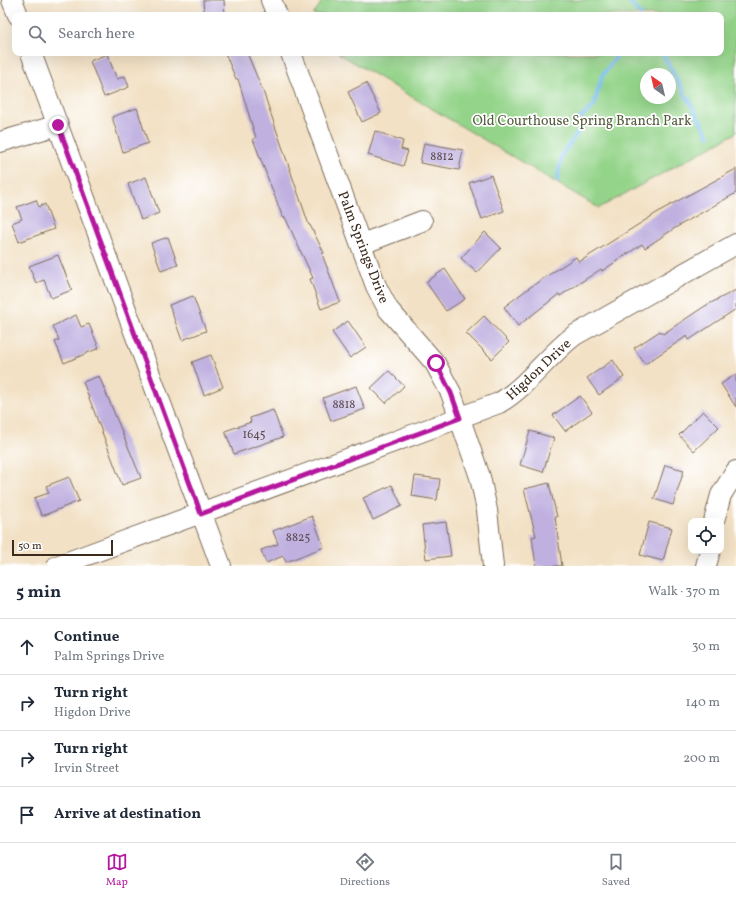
<!DOCTYPE html>
<meta charset="utf-8">
<style>
body{margin:0;font-family:Vollkorn,serif;background:#f2f2f3;color:#1f2937}
.controls{position:absolute;right:12px;bottom:12px;display:grid;overflow:hidden;border-radius:8px;box-shadow:0 4px 16px #0002}
.controls button{width:36px;height:36px;display:grid;place-items:center;padding:0;border:0;border-bottom:1px solid #e0e1e3;background:#fff;color:#1f2937;font:20px sans-serif}
.compass{position:absolute;left:640px;top:68px;width:36px;height:36px;border-radius:50%;background:#fff;box-shadow:0 4px 16px #0002;rotate:326deg}
.scale{position:absolute;left:12px;bottom:10px;width:101px;box-sizing:border-box;padding-left:4px;border:2px solid #3b2a1e;border-top:0;font-size:11px;line-height:14px;white-space:nowrap;color:#3b2a1e;-webkit-text-stroke:3px #fff;paint-order:stroke}
.stop{position:absolute;width:12px;height:12px;margin:-9px;border:3px solid #b5179e;border-radius:50%;background:#fff}
.stop.end{background:#b5179e;border-color:#fff;box-shadow:0 1px 4px #0008}
.list{margin:0;padding:0;list-style:none}
h2{display:flex;justify-content:space-between;align-items:center;height:52px;margin:0;padding:0 16px;font-size:17px}
h2 small{font-size:13px;font-weight:400;color:#747a83}
.list li{display:grid;grid-template-columns:26px 1fr auto;gap:12px;align-items:center;box-sizing:border-box;height:56px;padding:0 16px;border-top:1px solid #e0e1e3}
.list b{display:block;font-size:15px;white-space:nowrap}
.list p{margin:0;font-size:13px;white-space:nowrap;color:#747a83}
.list em{font-size:13px;font-style:normal;color:#747a83}
.icon{flex:none;width:22px;height:22px;fill:none;stroke:currentColor;stroke-width:2;stroke-linecap:round;stroke-linejoin:round}
.map{position:relative;flex:none;width:736px;height:566px;overflow:hidden}
.search{position:absolute;background:#fff;box-shadow:0 4px 16px #0002;left:12px;right:12px;top:12px;height:44px;display:flex;align-items:center;gap:10px;box-sizing:border-box;padding:0 14px;border-radius:8px;color:#747a83;font-size:15px}
.sheet{height:276px;background:#fff}
nav{display:flex;justify-content:space-around;align-items:center;box-sizing:border-box;height:56px;border-top:1px solid #e0e1e3;background:#fff;font-size:11px;color:#747a83}
nav a{display:grid;justify-items:center;gap:2px}
nav .on{color:#b5179e}
.map>svg:first-child{display:block}
.green{fill:#94d48a;stroke:#687f54;fill-rule:evenodd}
.lines{fill:none;stroke-linecap:round;stroke-linejoin:round}
.stream{stroke:#7cbef1;stroke-width:4}
.building{fill:#bfb0e0}
.minor-casing{stroke:#7b6a58;stroke-width:22}
.minor{stroke:#fff;stroke-width:20}
.route{stroke:#b5179e;stroke-width:5}
.labels{text-anchor:middle;stroke-width:3.5;stroke-linejoin:round;paint-order:stroke}
.number-label{font-size:12px;fill:#5c4c4e}
.park-label{font-size:14px;fill:#565d3e;stroke:#fff}
.street-label{font-size:14px;fill:#3b2a1e;stroke:#fff}
</style>
<div class="map">
<svg width="736" height="566" viewBox="0 0 736 566">
<rect width="100%" height="100%" fill="#fff"/>
<filter id="ink" filterUnits="userSpaceOnUse"><feTurbulence type="fractalNoise" baseFrequency=".025" numOctaves="2"/><feDisplacementMap in="SourceGraphic" scale="8" xChannelSelector="R" yChannelSelector="G"/><feConvolveMatrix kernelMatrix="1 2 1 2 8 2 1 2 1" color-interpolation-filters="sRGB"/></filter>
<filter id="wash" filterUnits="userSpaceOnUse"><feTurbulence type="fractalNoise" baseFrequency=".012" numOctaves="4" result="noise"/><feDisplacementMap in="SourceGraphic" scale="16" xChannelSelector="R" yChannelSelector="G"/><feGaussianBlur stdDeviation="0.9" result="paint"/><feColorMatrix in="noise" values="0 0 0 0 0 0 0 0 0 0 0 0 0 0 0 0 0 1.4 0 .05"/><feComposite in="paint" operator="in"/></filter>
<g filter="url(#wash)">
<rect width="100%" height="100%" fill="#f2e1c5"/>
<path class="green" d="M323,0H736V133L599,208L338,53H721V15H313ZM646,74H670V98H646Z"/>
<g class="lines">
<path class="stream" d="M628,0L641,15
M662,53L709,136
M557,181L562,154L580,130V118L594,106L602,76L619,53"/>
</g>
<g id="blocks">
<path class="building" d="M203,0H224L225,15H204Z
M225,53H247L263,91L309,225H310L324,253L322,254L340,302L321,309L310,279L313,278L285,217L283,218L253,139L256,138L238,79H236Z
M107,54L117,79L125,76L129,87L104,97L90,61Z
M366,83L381,113L362,122L348,92Z
M137,108L148,143L123,152L112,117Z
M375,131L403,141L401,149L408,151L403,166L368,155Z
M424,143L463,150L459,170L420,163Z
M736,169V193L675,228L645,248L642,244L602,271L601,269L560,296L559,294L518,326L504,307L529,288L576,257L579,262L663,209Z
M491,175L504,211L482,219L469,183Z
M146,177L159,213L141,220L128,184Z
M36,200L39,207L45,204L54,229L19,242L12,223L22,219L17,207Z
M485,232L501,248L477,273L461,258Z
M168,237L178,265L161,271L151,243Z
M58,255L72,290L51,298L44,280L36,283L29,266Z
M445,269L465,299L446,311L426,282Z
M736,290V309L689,340L687,336L645,364L634,348L660,331L663,334L705,306Z
M193,296L206,331L182,340L169,305Z
M76,315L81,327L89,324L99,348L64,363L55,342L59,340L53,326Z
M484,316L509,342L492,359L466,333Z
M348,321L366,347L350,358L332,332Z
M211,355L223,387L204,395L192,362Z
M613,360L624,377L599,395L587,378Z
M389,371L404,386L386,403L371,388Z
M736,374V407L721,384Z
M99,376L141,478L122,485L83,382Z
M356,386L365,409L331,421L323,398Z
M580,396L592,412L565,431L553,415Z
M273,410L283,437L234,454L225,431L251,422L250,418Z
M703,411L719,427L694,451L679,435Z
M530,431L554,438L543,472L520,465Z
M665,465L684,470L673,505L654,499Z
M415,476L440,479L437,500L412,496Z
M69,477L79,501L42,516L34,498L49,493L46,486Z
M549,483L557,517H555L562,566H536L532,537L536,536L524,489Z
M392,485L402,506L373,520L363,498Z
M312,516L324,547L286,562L283,556L266,563L261,550L278,544L273,531Z
M446,522L451,556L426,559L422,525Z
M649,522L672,528L663,561L640,555Z"/>
</g>
</g>
<g filter="url(#ink)">
<use href="#blocks" fill-opacity="0" stroke="#7b6a58" stroke-width="1"/>
<g class="lines">
<g class="minor-casing">
<path id="minor" d="M12,0L18,15
M271,0L277,15
M31,53L221,566
M291,53L376,286L388,309L435,363L451,393L480,477L487,510L493,566
M0,142L58,125
M362,244L422,221
M714,521L721,495L736,471
M57,566L499,403C529,385 548,355 575,335L736,244
M706,566L710,551"/>
</g>
<use href="#minor" class="minor"/>
</g>
</g>
<g class="lines" filter="url(#ink)">
<path class="route" d="M58,125L201,514L460,418L451,393L436,363"/>
</g>
<g class="labels">
<g class="number-label">
<text x="442" y="160">8812</text>
<text x="344" y="408">8818</text>
<text x="254" y="438">1645</text>
<text x="298" y="541">8825</text>
</g>
<g class="park-label">
<text x="582" y="125">Old Courthouse Spring Branch Park</text>
</g>
<g class="street-label">
<text transform="translate(364 247) rotate(69)" y="5">Palm Springs Drive</text>
<text transform="translate(538 369) rotate(-43)" y="5">Higdon Drive</text>
</g>
</g>
</svg>
<div class="controls">
<button><svg class="icon" aria-label="locate" viewBox="0 0 24 24"><circle cx="12" cy="12" r="6"/><path d="M12 2v4M12 18v4M2 12h4M18 12h4"/></svg></button>
</div>
<svg class="compass" viewBox="-18 -18 36 36"><path d="M0-13l5 13h-10z" fill="#e53935"/><path d="M0 13l5-13h-10z" fill="#747a83"/></svg>
<div class="scale">50 m</div>
<div class="stop" style="left:436px;top:363px"></div>
<div class="stop end" style="left:58px;top:125px"></div>
<div class="search"><svg class="icon" aria-label="search" viewBox="0 0 24 24"><circle cx="10" cy="10" r="6"/><path d="M15 15l6 6"/></svg>Search here</div>
</div>
<section class="sheet">
<h2>5 min<small>Walk · 370 m</small></h2>
<ul class="list">
<li><svg class="icon" aria-label="ahead" viewBox="0 0 24 24"><path d="M12 20V5M6 11l6-6 6 6"/></svg><div><b>Continue</b><p>Palm Springs Drive</p></div><em>30 m</em></li>
<li><svg class="icon" aria-label="right" viewBox="0 0 24 24"><path d="M7 20v-9h11M14 6l5 5-5 5"/></svg><div><b>Turn right</b><p>Higdon Drive</p></div><em>140 m</em></li>
<li><svg class="icon" aria-label="right" viewBox="0 0 24 24"><path d="M7 20v-9h11M14 6l5 5-5 5"/></svg><div><b>Turn right</b><p>Irvin Street</p></div><em>200 m</em></li>
<li><svg class="icon" aria-label="arrive" viewBox="0 0 24 24"><path d="M6 21V4h12l-3 4 3 4H6"/></svg><div><b>Arrive at destination</b></div></li>
</ul>
</section>
<nav>
<a class="on"><svg class="icon" aria-label="map" viewBox="0 0 24 24"><path d="M3 6l6-2 6 2 6-2v14l-6 2-6-2-6 2zM9 4v14M15 6v14"/></svg>Map</a>
<a><svg class="icon" aria-label="directions" viewBox="0 0 24 24"><path d="M12 3l9 9-9 9-9-9zM9 14v-3h6M13 9l2 2-2 2"/></svg>Directions</a>
<a><svg class="icon" aria-label="saved" viewBox="0 0 24 24"><path d="M7 4h10v16l-5-4-5 4z"/></svg>Saved</a>
</nav>
